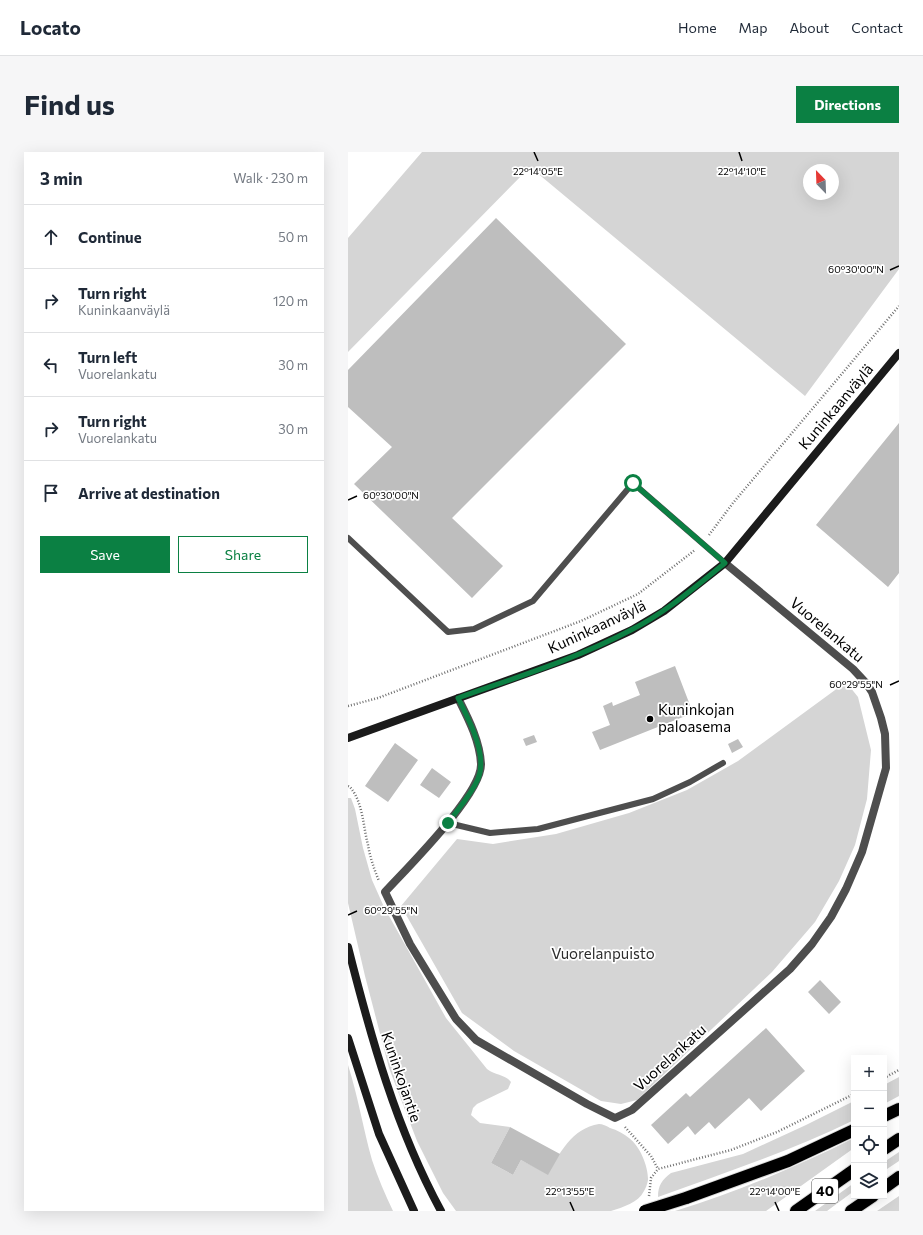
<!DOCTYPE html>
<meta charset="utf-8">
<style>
body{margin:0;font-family:Commissioner,sans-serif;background:#f6f6f7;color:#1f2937}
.controls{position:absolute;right:12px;bottom:12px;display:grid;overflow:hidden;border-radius:0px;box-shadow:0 4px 16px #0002}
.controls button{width:36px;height:36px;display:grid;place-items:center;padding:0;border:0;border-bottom:1px solid #e0e1e3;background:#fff;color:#1f2937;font:20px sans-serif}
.compass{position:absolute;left:455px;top:12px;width:36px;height:36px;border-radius:50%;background:#fff;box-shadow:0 4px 16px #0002;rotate:337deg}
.stop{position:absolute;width:12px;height:12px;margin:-9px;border:3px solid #0b8043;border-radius:50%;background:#fff}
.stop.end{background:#0b8043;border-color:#fff;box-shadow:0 1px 4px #0008}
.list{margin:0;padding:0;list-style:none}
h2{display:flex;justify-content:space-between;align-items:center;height:52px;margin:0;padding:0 16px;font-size:17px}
h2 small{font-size:13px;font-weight:400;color:#747a83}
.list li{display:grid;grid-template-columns:26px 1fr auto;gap:12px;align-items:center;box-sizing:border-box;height:64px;padding:0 16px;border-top:1px solid #e0e1e3}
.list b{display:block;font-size:15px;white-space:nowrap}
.list p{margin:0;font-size:13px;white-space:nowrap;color:#747a83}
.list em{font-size:13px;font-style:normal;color:#747a83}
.actions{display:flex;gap:8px;padding:12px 16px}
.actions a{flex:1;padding:9px 0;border:1px solid #0b8043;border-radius:0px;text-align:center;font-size:14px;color:#0b8043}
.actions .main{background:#0b8043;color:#fff}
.icon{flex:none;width:22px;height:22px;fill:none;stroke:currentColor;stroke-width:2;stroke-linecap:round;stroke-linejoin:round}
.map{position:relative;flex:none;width:551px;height:1059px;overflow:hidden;border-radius:0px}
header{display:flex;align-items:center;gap:24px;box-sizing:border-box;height:56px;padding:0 20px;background:#fff;border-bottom:1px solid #e0e1e3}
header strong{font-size:19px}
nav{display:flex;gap:22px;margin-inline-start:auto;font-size:14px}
.intro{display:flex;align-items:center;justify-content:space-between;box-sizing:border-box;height:96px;padding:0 24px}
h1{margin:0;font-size:28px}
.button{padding:10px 18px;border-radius:0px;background:#0b8043;color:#fff;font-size:14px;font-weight:700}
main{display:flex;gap:24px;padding:0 24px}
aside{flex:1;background:#fff;border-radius:0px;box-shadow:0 4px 16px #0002}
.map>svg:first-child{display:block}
.green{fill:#d5d5d5;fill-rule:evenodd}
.building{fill:#bebebe}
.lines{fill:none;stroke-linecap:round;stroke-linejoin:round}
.highway-casing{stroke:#dbdbdb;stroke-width:14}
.path{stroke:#707070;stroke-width:2.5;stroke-dasharray:1 2;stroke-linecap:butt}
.lane{stroke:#4e4e4e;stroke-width:6}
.street{stroke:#4e4e4e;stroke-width:8}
.secondary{stroke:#1b1b1b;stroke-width:8}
.highway{stroke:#000;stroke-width:12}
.highway-bridge-casing{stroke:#dbdbdb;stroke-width:14;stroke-linecap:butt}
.highway-bridge{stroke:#000;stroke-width:12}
.route{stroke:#0b8043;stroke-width:5}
.ticks{fill:none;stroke:#000;stroke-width:1.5}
.poi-dot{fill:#000;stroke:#fff;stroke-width:1.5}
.labels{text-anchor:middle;stroke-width:3.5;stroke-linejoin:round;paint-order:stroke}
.shield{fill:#fff;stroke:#4c4c4c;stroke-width:1}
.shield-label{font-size:14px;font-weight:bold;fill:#000}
.street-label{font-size:15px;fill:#000;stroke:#fff}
.poi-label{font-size:15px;fill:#000;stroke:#fff;text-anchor:start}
.park-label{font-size:15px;fill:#2c2c2c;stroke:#fff}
.ticks-label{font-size:10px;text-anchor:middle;fill:#000;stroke:#fff;stroke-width:3.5;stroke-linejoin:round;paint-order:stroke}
</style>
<header>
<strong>Locato</strong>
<nav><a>Home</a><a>Map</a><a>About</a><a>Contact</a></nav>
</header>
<div class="intro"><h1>Find us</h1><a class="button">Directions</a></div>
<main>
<aside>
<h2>3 min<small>Walk · 230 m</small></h2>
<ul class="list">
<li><svg class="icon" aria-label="ahead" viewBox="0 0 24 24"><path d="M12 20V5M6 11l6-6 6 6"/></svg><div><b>Continue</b></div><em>50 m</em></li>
<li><svg class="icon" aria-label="right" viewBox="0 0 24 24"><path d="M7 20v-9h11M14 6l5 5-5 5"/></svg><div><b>Turn right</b><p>Kuninkaanväylä</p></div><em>120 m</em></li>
<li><svg class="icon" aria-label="left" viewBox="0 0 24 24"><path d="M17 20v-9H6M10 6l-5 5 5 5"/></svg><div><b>Turn left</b><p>Vuorelankatu</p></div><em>30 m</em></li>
<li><svg class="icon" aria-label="right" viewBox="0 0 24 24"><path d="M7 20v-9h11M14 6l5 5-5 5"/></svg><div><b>Turn right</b><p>Vuorelankatu</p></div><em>30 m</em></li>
<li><svg class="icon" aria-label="arrive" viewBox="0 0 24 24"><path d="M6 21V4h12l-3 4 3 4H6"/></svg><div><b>Arrive at destination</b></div></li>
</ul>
<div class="actions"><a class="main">Save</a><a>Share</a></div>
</aside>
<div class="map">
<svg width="551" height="1059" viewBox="0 0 551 1059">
<rect width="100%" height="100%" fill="#fff"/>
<path class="green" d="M74,0H551V117L457,244L182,15L0,200V86ZM461,18H485V42H461Z
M498,530L510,545L523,598L519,647L507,693L491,729L467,770L424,820L289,948L273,952L253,949L166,899L114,861L53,754L109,687L145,692L208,682L281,661L339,638L390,609Z
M0,646H3L7,657L15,696L24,728L36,755L98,866L139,917C147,923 158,923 163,930L160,937L129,952L125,956L123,963L132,971L162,975L143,1011L165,1023L173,1008L200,1022C211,1002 224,976 251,972C254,972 259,974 262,976C269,978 276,982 281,986C292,994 300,1014 300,1027C300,1030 298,1036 296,1039C290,1051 275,1055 263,1059H108L95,1041L69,989L41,916L17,824L0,751Z
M0,913C10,944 15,976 24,1008C30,1026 37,1042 45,1059H0Z
M551,925V944L536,952V933Z
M506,949V968C443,999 376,1021 310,1045C310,1033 314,1028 323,1021L395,1002L458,973Z
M506,986V996L418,1059H327C389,1040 448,1015 506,986Z
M551,1000V1009L536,1019V1010Z
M506,1031V1039L479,1059H467Z
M551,1044V1059H529Z"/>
<path class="building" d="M148,66L278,192L104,366L155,414L124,446L6,332L44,295L0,255V218Z
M551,271V421L540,435L468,373Z
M327,514L345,561L252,598L244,580L262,573L255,554L264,550L265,554L292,543L287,530Z
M186,583L189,590L178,594L175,587Z
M390,587L395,595L384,601L380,592Z
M47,591L70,608L40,650L17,634Z
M84,616L103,630L91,646L72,633Z
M472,828L493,850L481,862L460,840Z
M418,876L457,919L413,959L401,946L367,977L361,970L347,983L340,974L320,992L303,973L338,941L342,945Z
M162,975L212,1002L200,1023L173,1008L165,1023L143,1011Z"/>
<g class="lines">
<g class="highway-casing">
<path id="highway" d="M536,964L551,957
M536,997L551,987
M536,1036L551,1025
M338,1046L440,1009L506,978
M448,1059L506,1018
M503,1059L525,1044"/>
</g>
<path class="path" d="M361,383L385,351L551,154
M0,554L30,546L233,469L290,442L347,398
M0,634L2,635C15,650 15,674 20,693C22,705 26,717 31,729
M536,926L551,918
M277,975L303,1004L310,1017
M301,1044L303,1026L310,1017L383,998L429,980L506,942"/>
<path class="lane" d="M0,386L100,480L126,477L185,449L285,331L377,411
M100,671L142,681L190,677L305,647L342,630L375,611"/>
<path class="street" d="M110,546C120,566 132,589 133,612C134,642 59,716 37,740L62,792L108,867L128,888L239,952L267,966L284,958L442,817L464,792L483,765L498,737L514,700L538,616L537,582L533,566L524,540L518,531L505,517L377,411"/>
<path class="secondary" d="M0,586L230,503L284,478L316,459L377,411L551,201
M0,795C23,886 48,976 93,1059
M0,886L31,982L66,1059"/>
<use href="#highway" class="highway"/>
<g class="highway-bridge-casing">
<path id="highway-bridge" d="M297,1059L338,1046"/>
</g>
<use href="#highway-bridge" class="highway-bridge"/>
</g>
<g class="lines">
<path class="route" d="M100,671C110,657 123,643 130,627C140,603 121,568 110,546C169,525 228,507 283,478C317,461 347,435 377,411L285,331"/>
</g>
<path class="ticks" d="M186,0L190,9M391,0L394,9M542,118L551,114M0,348L9,344M542,533L551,529M0,763L9,759M222,1050L226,1059M427,1050L431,1059"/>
<circle class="poi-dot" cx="302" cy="567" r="4"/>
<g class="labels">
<rect class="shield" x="464" y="1027" width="26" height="24" rx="3"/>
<g class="shield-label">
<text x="477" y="1044">40</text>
</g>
<g class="street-label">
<text transform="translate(488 255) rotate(-50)" y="5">Kuninkaanväylä</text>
<text transform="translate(249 475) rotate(-25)" y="5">Kuninkaanväylä</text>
<text transform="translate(479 478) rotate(40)" y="5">Vuorelankatu</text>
<text transform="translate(322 906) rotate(-42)" y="5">Vuorelankatu</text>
<text transform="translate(53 925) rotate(71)" y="5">Kuninkojantie</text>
</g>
<g class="poi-label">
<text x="310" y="563">Kuninkojan<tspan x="310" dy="17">paloasema</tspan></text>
</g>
<g class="park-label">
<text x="255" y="807">Vuorelanpuisto</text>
</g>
</g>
<g class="ticks-label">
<text x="190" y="23">22°14'05"E</text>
<text x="394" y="23">22°14'10"E</text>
<text x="508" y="121">60°30'00"N</text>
<text x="43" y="347">60°30'00"N</text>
<text x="508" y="536">60°29'55"N</text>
<text x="43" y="762">60°29'55"N</text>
<text x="222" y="1043">22°13'55"E</text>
<text x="427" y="1043">22°14'00"E</text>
</g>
</svg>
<div class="controls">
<button>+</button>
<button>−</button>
<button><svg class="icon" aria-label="locate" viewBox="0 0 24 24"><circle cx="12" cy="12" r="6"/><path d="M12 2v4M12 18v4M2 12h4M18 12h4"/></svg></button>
<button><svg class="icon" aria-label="layers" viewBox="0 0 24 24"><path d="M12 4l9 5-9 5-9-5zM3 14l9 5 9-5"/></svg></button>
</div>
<svg class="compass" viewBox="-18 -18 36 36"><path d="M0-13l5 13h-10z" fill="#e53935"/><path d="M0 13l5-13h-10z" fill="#747a83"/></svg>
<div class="stop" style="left:285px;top:331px"></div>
<div class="stop end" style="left:100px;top:671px"></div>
</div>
</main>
